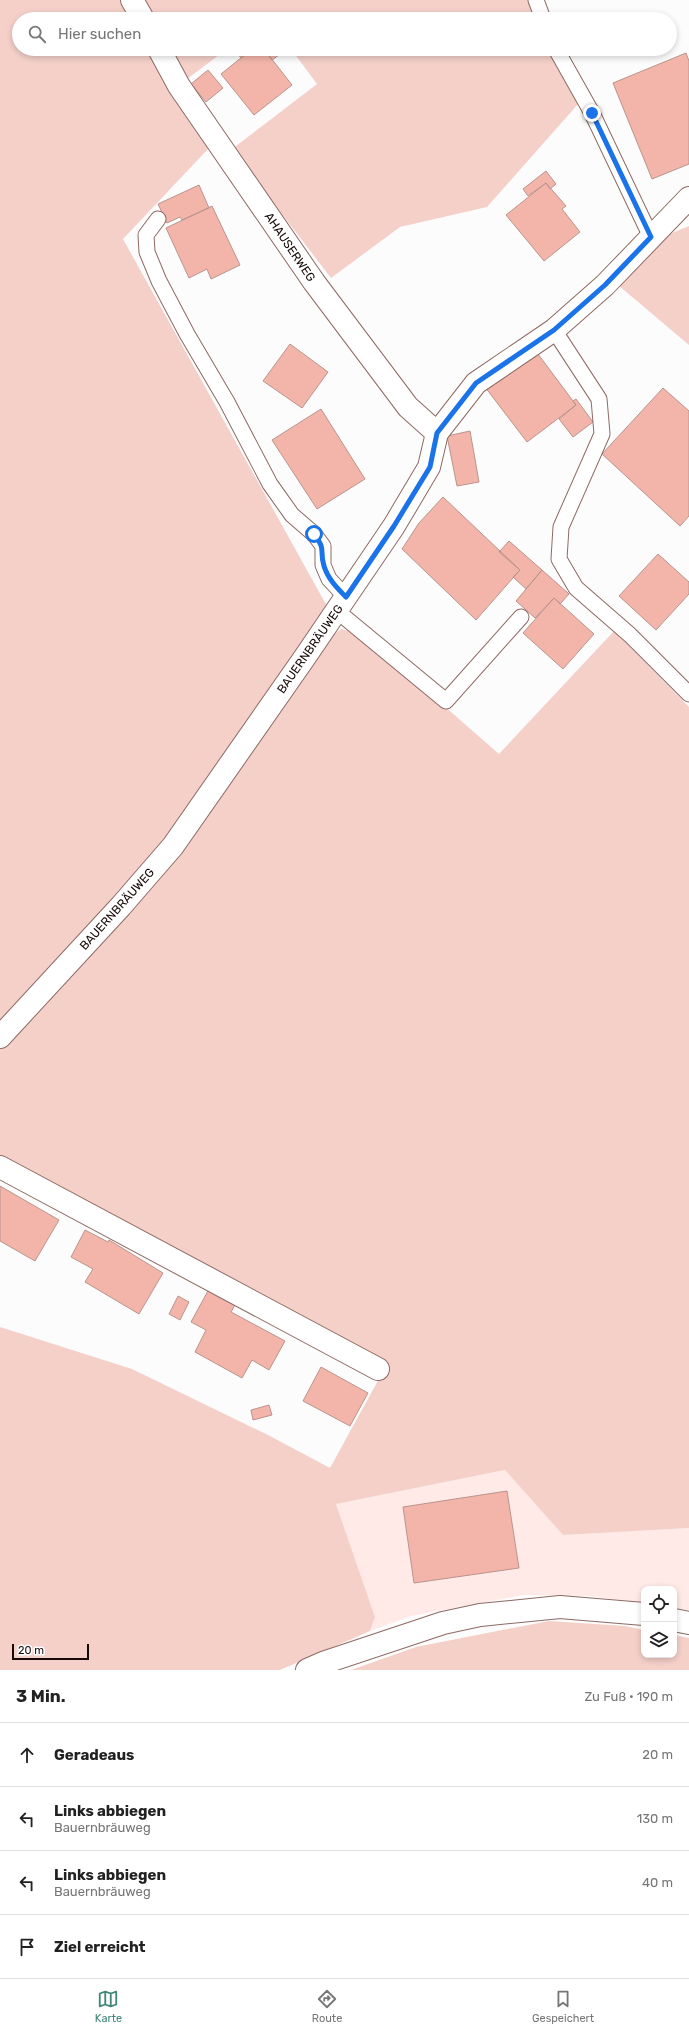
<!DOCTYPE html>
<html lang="de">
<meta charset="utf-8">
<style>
body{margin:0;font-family:Rubik,sans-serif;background:#f6f6f6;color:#222}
.controls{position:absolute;right:12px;bottom:12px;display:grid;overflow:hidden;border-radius:8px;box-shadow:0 2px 6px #0003}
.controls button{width:36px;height:36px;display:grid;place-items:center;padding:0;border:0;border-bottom:1px solid #e0e0e0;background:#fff;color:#222;font:20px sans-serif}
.scale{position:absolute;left:12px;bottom:10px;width:77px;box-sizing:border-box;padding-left:4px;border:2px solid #160907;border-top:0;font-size:11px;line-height:14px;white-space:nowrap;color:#160907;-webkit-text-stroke:3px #fff;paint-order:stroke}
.stop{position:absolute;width:12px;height:12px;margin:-9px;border:3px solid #1a73e8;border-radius:50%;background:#fff}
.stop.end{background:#1a73e8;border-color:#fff;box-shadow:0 1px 4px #0008}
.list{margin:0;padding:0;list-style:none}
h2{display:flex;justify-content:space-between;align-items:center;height:52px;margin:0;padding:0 16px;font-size:17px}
h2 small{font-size:13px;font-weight:400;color:#767676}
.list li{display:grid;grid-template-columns:26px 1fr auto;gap:12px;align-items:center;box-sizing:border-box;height:64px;padding:0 16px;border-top:1px solid #e0e0e0}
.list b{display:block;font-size:15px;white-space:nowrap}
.list p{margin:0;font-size:13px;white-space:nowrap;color:#767676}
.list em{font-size:13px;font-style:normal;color:#767676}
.icon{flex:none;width:22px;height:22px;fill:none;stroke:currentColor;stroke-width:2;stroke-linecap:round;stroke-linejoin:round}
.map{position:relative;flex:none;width:689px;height:1670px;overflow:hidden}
.search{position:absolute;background:#fff;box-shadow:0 2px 6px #0003;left:12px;right:12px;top:12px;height:44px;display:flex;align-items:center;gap:10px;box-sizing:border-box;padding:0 14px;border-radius:22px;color:#767676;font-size:15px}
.sheet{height:308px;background:#fff}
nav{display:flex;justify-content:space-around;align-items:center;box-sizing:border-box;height:56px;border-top:1px solid #e0e0e0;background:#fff;font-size:11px;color:#767676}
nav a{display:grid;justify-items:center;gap:2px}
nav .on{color:#42867a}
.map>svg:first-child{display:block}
.built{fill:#ffeae7}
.green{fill:#f4d0c9}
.building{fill:#f3b5aa;stroke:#ba948d}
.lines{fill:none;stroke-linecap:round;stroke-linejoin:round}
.lane-casing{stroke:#8d6a63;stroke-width:17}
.street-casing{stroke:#8d6a63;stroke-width:24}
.secondary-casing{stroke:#8d6a63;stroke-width:24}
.lane{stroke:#fff;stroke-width:15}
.street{stroke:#fff;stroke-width:22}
.secondary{stroke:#fff;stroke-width:22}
.route{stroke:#1a73e8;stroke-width:5}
.labels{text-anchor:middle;stroke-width:4;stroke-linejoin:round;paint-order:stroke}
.street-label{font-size:12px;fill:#160907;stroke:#fff}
</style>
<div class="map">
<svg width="689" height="1670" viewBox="0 0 689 1670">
<rect width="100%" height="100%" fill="#fcfcfc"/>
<path class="built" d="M506,1470L563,1535L689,1528V1610L674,1608V1589H644V1603L589,1596L524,1595L411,1616L370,1631L375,1617L336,1504Z"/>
<path class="green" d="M0,0H124L135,19H19V49H151L208,149L123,239L328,608L172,835L0,1026Z
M137,0H528L533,19H148Z
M165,49H227L183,82Z
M291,49H548L579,103L487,207L400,227L331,278L232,149L317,84Z
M689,226V345L618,285L665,236Z
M341,629L363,635L499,754L614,631L689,707V1528L563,1535L505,1470L336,1504L375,1617L370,1631L280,1670H0V1327L132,1369L268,1435L330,1468L386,1366L94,1205L62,1194L0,1158V1046L324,643Z
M549,1621L625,1626L644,1630V1655H674V1635L689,1638V1670H351L416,1647Z"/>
<path class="building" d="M236,49H252L241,58L235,50Z
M252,49H264L292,85L254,115L221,74Z
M264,49H287L272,60Z
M686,53L689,61V164L652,179L613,83Z
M208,70L223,88L206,102L191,84Z
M546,171L556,184L550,189L546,183L528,196L523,189Z
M546,183L566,206L562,209L580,232L544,261L506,215Z
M199,185L209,208L182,220L180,217L167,223L158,204Z
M212,206L240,265L211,279L207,269L189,278L166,228Z
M290,344L328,372L302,408L263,381Z
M535,350L576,405L527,442L485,387Z
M663,388L689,411V516L680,526L602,454Z
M576,399L593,422L573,437L559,419L576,405L573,401Z
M321,409L365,479L317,509L272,440Z
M470,431L479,482L457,486L447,436Z
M443,497L520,570L476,620L402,549L419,523Z
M509,541L542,570L526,589L513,577L520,570L499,552Z
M658,554L689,582V594L656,630L619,596Z
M542,570L569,594L560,604L554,598L535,618L516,601Z
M554,598L594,634L563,669L523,633Z
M0,1186L59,1220L35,1261L0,1241Z
M85,1230L108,1242L109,1240L163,1273L139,1314L85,1282L93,1269L71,1257Z
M209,1289L236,1303L231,1312L285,1341L269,1370L252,1360L242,1378L195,1352L206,1330L191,1322Z
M178,1296L189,1302L180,1320L169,1314Z
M321,1367L368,1393L350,1426L303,1401Z
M269,1405L272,1415L253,1420L251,1410Z
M507,1491L519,1568L414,1583L403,1507Z"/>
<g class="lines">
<g class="lane-casing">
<path id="lane" d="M536,0L543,19
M556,49L592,113L651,237
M158,219L146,235L147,252L159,281L187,334L227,402L270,484L292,515L314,534L323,546V565L329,579L346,597
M554,330L599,399L602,434L561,527L559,559L576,588L630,635L689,694
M337,611L446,701L521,617"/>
</g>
<g class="street-casing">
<path id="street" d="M132,0L143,19
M159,49L179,86L314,282L408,407L437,433
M0,1037L121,906L173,846L305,657L394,526L429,467L437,433L476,383L554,330L605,285L689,198
M0,1167L378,1369"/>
</g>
<g class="secondary-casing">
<path id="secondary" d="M674,1620L689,1623
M307,1670L323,1663L443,1623L480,1615L560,1607L644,1614"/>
</g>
<use href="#lane" class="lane"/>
<use href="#street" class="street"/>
<use href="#secondary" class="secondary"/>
</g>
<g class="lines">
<path class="route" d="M314,534C327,551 319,550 324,566C328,579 337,588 346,597L394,526L430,467L437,433L476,383L554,330L605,285L651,237L592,113"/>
</g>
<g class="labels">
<g class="street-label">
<text transform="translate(290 247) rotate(56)" y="4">AHAUSERWEG</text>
<text transform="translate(310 649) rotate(-55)" y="4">BAUERNBRÄUWEG</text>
<text transform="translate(117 909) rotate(-48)" y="4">BAUERNBRÄUWEG</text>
</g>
</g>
</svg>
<div class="controls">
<button><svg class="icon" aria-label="locate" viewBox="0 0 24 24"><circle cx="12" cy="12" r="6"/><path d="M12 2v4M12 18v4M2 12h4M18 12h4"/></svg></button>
<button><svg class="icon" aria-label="layers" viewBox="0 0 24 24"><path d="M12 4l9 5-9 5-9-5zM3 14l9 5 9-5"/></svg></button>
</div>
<div class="scale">20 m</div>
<div class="stop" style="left:314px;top:534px"></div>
<div class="stop end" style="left:592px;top:113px"></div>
<div class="search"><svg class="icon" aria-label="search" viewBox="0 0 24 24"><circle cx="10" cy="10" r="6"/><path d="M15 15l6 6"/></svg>Hier suchen</div>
</div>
<section class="sheet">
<h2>3 Min.<small>Zu Fuß · 190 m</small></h2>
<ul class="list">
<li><svg class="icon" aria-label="ahead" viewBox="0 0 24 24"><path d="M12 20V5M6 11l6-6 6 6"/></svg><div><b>Geradeaus</b></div><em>20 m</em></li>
<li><svg class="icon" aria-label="left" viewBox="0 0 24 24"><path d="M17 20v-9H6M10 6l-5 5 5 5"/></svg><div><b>Links abbiegen</b><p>Bauernbräuweg</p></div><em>130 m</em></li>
<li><svg class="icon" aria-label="left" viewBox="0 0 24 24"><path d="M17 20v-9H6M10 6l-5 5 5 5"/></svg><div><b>Links abbiegen</b><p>Bauernbräuweg</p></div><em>40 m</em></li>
<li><svg class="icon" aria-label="arrive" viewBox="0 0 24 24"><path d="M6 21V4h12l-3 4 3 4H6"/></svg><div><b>Ziel erreicht</b></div></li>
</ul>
</section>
<nav>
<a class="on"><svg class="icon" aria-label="map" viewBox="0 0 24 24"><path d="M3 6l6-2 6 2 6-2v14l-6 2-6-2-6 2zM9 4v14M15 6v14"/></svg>Karte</a>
<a><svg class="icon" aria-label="directions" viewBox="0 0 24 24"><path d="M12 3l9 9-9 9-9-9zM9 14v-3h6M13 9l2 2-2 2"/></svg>Route</a>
<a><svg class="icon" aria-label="saved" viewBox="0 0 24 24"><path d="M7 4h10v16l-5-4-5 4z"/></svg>Gespeichert</a>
</nav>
